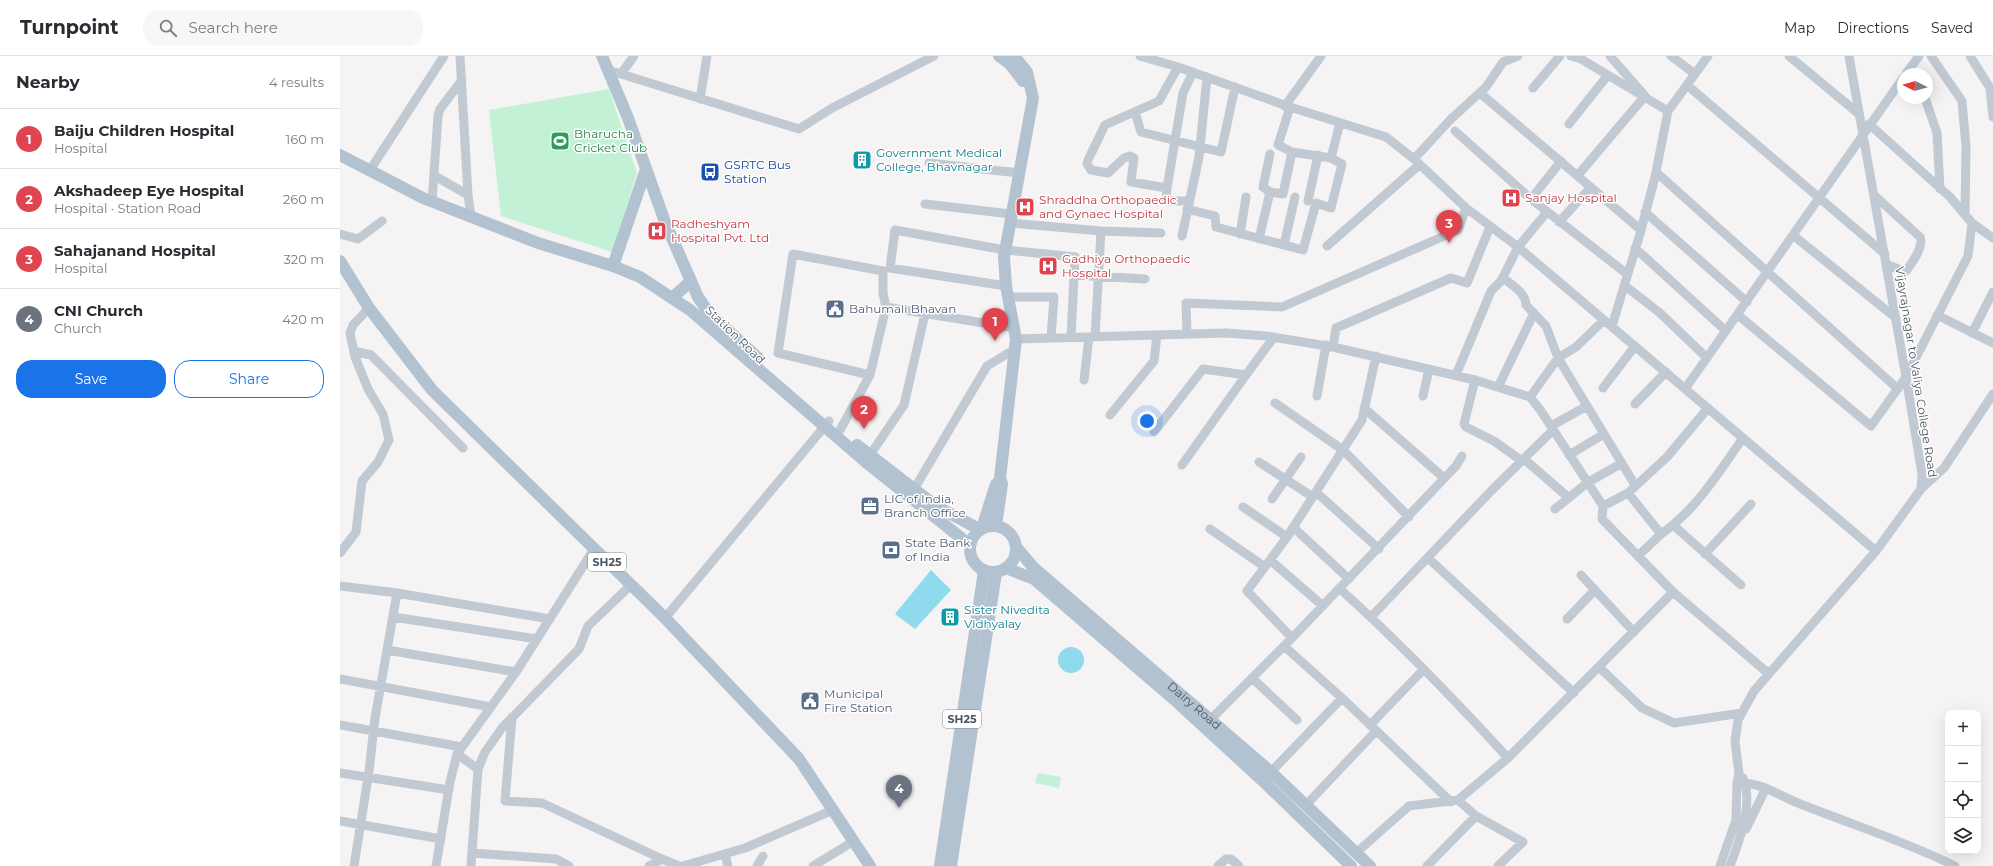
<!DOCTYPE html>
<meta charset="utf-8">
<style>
body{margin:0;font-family:Montserrat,sans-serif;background:#f7f7f7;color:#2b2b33}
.controls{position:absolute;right:12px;bottom:12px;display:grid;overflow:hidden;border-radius:8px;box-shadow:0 4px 16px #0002}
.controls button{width:36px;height:36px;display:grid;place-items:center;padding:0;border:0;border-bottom:1px solid #e1e1e2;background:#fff;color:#2b2b33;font:20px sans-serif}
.compass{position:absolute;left:1557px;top:12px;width:36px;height:36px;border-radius:50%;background:#fff;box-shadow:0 4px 16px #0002;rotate:276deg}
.you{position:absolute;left:807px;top:365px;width:14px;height:14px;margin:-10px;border:3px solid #fff;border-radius:50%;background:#1a73e8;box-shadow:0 0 0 6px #1a73e833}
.badge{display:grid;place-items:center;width:26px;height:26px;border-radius:50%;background:#1a73e8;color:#fff;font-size:13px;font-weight:700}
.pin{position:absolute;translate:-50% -33px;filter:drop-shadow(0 1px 2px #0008)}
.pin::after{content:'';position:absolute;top:21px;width:14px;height:12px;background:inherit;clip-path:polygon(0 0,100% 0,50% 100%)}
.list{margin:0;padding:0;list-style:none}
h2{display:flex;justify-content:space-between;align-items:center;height:52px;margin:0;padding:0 16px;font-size:17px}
h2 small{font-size:13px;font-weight:400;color:#7c7c81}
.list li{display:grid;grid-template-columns:26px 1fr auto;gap:12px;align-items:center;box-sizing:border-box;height:60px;padding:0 16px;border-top:1px solid #e1e1e2}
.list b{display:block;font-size:15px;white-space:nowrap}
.list p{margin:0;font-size:13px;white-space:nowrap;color:#7c7c81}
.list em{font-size:13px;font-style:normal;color:#7c7c81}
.actions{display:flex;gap:8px;padding:12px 16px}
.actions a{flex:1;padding:9px 0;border:1px solid #1a73e8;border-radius:16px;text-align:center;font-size:14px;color:#1a73e8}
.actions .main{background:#1a73e8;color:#fff}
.icon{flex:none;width:22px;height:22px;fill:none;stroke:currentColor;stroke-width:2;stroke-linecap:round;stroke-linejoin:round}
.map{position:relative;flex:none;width:1653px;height:810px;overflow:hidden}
header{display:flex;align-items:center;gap:24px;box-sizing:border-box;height:56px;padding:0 20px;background:#fff;border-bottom:1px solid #e1e1e2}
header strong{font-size:19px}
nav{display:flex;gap:22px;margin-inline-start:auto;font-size:14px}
.search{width:280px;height:36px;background:#f7f7f7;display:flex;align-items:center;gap:10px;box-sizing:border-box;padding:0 14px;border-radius:16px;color:#7c7c81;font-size:15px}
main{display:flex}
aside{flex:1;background:#fff}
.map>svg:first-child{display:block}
.green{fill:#c3f1d5}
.water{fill:#90daee}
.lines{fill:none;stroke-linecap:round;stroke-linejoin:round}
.minor{stroke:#c1cad2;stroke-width:9}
.major{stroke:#b3c2d1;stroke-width:12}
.labels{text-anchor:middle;stroke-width:3;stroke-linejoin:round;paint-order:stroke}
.shield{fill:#fff;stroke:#808990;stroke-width:1}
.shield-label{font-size:11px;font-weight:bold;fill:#4a5661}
.leisure-label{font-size:12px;fill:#27864d;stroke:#fff;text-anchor:start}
.culture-label{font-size:12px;fill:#0d838f;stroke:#fff;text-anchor:start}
.transit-label{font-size:12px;fill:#164399;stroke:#fff;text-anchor:start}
.health-label{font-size:12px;fill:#be3a42;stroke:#fff;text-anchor:start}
.service-label{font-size:12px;fill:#4e5e75;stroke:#fff;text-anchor:start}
.street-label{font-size:12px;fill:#4a5661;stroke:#fff}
</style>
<header>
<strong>Turnpoint</strong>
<div class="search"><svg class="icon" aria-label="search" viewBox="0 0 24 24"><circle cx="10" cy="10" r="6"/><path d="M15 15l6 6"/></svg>Search here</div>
<nav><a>Map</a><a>Directions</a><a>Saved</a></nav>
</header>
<main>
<aside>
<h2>Nearby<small>4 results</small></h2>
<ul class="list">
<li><span class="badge" style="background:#e0444e">1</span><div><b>Baiju Children Hospital</b><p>Hospital</p></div><em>160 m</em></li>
<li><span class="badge" style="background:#e0444e">2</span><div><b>Akshadeep Eye Hospital</b><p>Hospital · Station Road</p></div><em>260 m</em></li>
<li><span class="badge" style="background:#e0444e">3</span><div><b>Sahajanand Hospital</b><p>Hospital</p></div><em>320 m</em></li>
<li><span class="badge" style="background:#6b7280">4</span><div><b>CNI Church</b><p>Church</p></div><em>420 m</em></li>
</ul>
<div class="actions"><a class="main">Save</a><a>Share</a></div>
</aside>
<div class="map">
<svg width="1653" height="810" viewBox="0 0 1653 810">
<rect width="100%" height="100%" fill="#f5f3f3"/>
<path class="green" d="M269,33L297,117L272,196L161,160L149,54Z
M698,717L721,721L719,732L695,727Z"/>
<path class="water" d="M591,514L611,534L575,573L555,558Z
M718 604a13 13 0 1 1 26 0a13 13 0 1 1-26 0Z"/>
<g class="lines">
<path class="minor" d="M120,0L128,139L131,161
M800,0L838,11L950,51L1046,81L1074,103L1126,152L1178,191L1536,495
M1231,0L1241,3L1328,55
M1331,0L1355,18
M1449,0L1519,58
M1591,0L1622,45L1626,91L1625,159
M1630,0L1650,32L1653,61
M838,11L819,45L765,69L748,104L747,108L751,114L768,117L784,102L790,100L794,102L791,126L827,132L843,37L853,16
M268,14L459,73L492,52L594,0
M281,18L294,0
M1566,18L1579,0
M1347,29L1545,198
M1193,32L1220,0
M1140,37L1301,174
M1585,42L1597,77L1600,133
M360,43L367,0
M945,50L981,0
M795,56L801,76L881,96L895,31
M1229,68L1268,19
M1115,75L1191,143L1287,218
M952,96L991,102
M1074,103L1111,63L1146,31L1163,6L1178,0
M589,107L679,117
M30,114L104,0
M1316,116L1558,333
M1238,119L1305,40L1270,0
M95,120L128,139
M827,132L826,145H849
M930,136L923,131L930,98
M1534,139L1580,181C1584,191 1572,207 1566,215H1563L1546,208
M1191,143L1221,105
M968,145L978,99
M92,146L98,60L100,53L122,24
M585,148L671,158
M847,153L875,160L876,171L963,194L976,147L991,152L1002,108L991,102L1000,67
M1305,156L1407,246
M1219,166L1251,131
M670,167L761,175L755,281
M1632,167L1653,182
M761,175L821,177
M0,178L18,183L42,165
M900,178L906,141
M842,180L859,101L867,21
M1454,180L1556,262
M919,183L930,136L943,138L952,96L938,89L950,51
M944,189L955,141
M987,190L1079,109
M1295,192L1386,275
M734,219L805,223
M1163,222C1172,229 1186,237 1186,249L1206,270L1218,302L1295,429
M1284,229L1320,257L1367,302
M666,230L550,212L555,174L665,194L735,201L731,281
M668,241H714L711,282
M546,251L674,272
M1398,259L1531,370L1566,321L1628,200L1632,167L1610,141L1529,68
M1597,259L1653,287
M1272,270L1300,178L1315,121L1328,55L1368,0
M1632,277L1653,236
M847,278L846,247L942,251L1118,174L1126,152
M676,283L886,277L926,280L993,291L1135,324L1190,341L1201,355L1263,450L1262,463L1333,536L1429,618
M993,291L996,272L1111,222L1127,227L1150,171
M14,295L31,299L123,392
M1116,319L1151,235L1161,225L1178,191L1207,156
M744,324L749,281
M1135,324L1124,368L1126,371L1154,385L1182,405
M1158,331L1194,257
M1263,332L1295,290
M1345,333L1563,22
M977,340L986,289
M1083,340L1089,313
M1190,341L1218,302L1236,291L1264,264
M935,347L1003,394L1069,461
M1295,348L1326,316
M1024,352L1104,422
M770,359L814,305L817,279
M1211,370L1247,350
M500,374L530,319L546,251L543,237V215L453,198L438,297L530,319
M814,376L863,313L906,319L934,281
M530,399L564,349L585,258
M1229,399L1264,378
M1184,403L1229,442
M919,406L973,441
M842,409L906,319
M1581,433L1604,412L1653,338
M573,435L647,310L675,293
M976,436L1039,493
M1288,437L1321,478L1298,500
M932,443L961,401
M1263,450L1288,437L1327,401L1368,352
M903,451L947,481
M1215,453L1247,427L1282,407
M1333,469L1401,529
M953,471L1009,523
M870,473L925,511
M1321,478C1356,454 1379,416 1403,382
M0,497L16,476L22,425L38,406L49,384L43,358L28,333L15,301L10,277L13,269L29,252
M1365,498L1411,448
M1088,502L1234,637
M930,504L983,550
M1241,519L1294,576
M0,530L57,537L35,662L29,715L14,810
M1000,533C1059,586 1114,643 1168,702
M57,537L210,563
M53,561L197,583
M1031,561L1151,435L1213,374
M325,562L489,365
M1227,563L1255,534
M952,582L907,535L947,481L1022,364L1036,300
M944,590L1002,642L1111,746
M47,594L176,616
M1260,612L1302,652L1334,667L1402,657
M912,622L957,664
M0,623L151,651
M172,661L165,745L202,747L322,803L309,810
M866,668L952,582L1116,410L1122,400
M0,669L122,691
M1030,669L1083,614
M117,698L138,713L131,810
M138,713L145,696L162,672L239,593L248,570L291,529
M0,717L109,734
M927,720L1002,642
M1404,727C1424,728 1440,740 1458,747C1510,768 1565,785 1615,810
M1118,744L1136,760L1183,786L1158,810
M966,749L1036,675
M0,765L101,783
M1406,773L1426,732
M132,797L216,803L229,810
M1016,797L1069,750L1118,744L1168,702L1333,536
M385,798L388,810
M322,803L339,810
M96,810L110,726L117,698L176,616L254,493
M343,810L405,792L493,754
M417,810L423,800
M473,810L514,785
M878,810L886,803H891L899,810
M1087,810L1136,760
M1380,810L1396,764L1397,726L1399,718L1395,685L1398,664L1414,635L1536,495L1581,433L1582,418L1566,321L1509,0
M1390,810C1399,786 1414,748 1403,722"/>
<g class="major">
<path d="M262,0L288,62L325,166L358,241L369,257L418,302"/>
<path d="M659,0L670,8L683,25"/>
<path d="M0,99L83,142L198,187L273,210L300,221L350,254L527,407L630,489"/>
<path d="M0,205L29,252L92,334L325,562L459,703L530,810"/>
<path d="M273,210L306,113"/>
<path d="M332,242L351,225"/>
<path d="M517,389L596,450L639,473"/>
<circle cx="653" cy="493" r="23"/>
<path d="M656,470L662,428L660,422L676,283L666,230L664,201L693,42L687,16L674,0"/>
<path d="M642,472L656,428"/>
<path id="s1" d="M676,491L693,511L931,716L1030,810"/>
<path d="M666,512L694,523L837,646L923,725L1011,810"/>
<path d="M600,810L644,515"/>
<path d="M611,810L656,517"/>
</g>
</g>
<defs>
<g id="stadium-square" transform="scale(1)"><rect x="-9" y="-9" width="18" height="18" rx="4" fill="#2e9e5b" stroke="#fff"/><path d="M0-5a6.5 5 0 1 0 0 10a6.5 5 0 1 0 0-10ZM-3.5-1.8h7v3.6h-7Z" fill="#fff"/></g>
<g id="building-square" transform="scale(1)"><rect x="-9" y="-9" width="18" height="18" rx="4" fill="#0f9aa8" stroke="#fff"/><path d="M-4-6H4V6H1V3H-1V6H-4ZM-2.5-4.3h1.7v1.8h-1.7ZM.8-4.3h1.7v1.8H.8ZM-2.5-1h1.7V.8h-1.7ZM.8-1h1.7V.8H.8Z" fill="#fff"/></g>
<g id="bus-square" transform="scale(1)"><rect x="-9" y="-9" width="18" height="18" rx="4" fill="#1a4fb4" stroke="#fff"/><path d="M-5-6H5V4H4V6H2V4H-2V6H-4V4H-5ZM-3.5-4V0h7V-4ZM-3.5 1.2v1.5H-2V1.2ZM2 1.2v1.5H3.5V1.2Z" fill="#fff"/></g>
<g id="hospital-square" transform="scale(1)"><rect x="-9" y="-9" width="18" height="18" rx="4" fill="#e0444e" stroke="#fff"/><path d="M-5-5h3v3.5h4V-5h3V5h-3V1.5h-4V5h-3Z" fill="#fff"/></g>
<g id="civic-square" transform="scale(1)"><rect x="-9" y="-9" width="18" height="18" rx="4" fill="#5c6f8a" stroke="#fff"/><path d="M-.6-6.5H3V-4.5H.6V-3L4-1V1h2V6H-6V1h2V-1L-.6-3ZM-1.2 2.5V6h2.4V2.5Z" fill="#fff"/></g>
<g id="office-square" transform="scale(1)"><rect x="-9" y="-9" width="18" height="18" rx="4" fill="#5c6f8a" stroke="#fff"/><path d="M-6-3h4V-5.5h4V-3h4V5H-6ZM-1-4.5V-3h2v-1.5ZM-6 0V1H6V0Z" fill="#fff"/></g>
<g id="bank-square" transform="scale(1)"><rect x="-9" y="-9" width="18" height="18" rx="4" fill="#5c6f8a" stroke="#fff"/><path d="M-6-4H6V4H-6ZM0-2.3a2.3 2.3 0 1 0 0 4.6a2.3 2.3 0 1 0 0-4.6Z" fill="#fff"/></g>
</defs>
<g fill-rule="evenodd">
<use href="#stadium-square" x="220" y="85"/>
<use href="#building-square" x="522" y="104"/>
<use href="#bus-square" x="370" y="116"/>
<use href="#hospital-square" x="1171" y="142"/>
<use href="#hospital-square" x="685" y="151"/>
<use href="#hospital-square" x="317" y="175"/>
<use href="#hospital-square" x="708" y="210"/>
<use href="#civic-square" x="495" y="253"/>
<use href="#office-square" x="530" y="450"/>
<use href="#bank-square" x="551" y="494"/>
<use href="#building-square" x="610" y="561"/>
<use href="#civic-square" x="470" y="645"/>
</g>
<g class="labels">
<g class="shield">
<rect x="248" y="497" width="38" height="18" rx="3"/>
<rect x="603" y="654" width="38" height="18" rx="3"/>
</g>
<g class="shield-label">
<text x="267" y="510">SH25</text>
<text x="622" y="667">SH25</text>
</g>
<g class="leisure-label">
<text x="234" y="82">Bharucha<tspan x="234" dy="14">Cricket Club</tspan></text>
</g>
<g class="culture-label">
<text x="536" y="101">Government Medical<tspan x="536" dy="14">College, Bhavnagar</tspan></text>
<text x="624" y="558">Sister Nivedita<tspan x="624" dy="14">Vidhyalay</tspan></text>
</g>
<g class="transit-label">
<text x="384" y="113">GSRTC Bus<tspan x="384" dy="14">Station</tspan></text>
</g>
<g class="health-label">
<text x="1185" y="146">Sanjay Hospital</text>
<text x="699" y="148">Shraddha Orthopaedic<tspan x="699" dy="14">and Gynaec Hospital</tspan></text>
<text x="331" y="172">Radheshyam<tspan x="331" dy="14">Hospital Pvt. Ltd</tspan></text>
<text x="722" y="207">Gadhiya Orthopaedic<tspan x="722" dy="14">Hospital</tspan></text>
</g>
<g class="service-label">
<text x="509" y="257">Bahumali Bhavan</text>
<text x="544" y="447">LIC of India,<tspan x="544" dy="14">Branch Office</tspan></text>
<text x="565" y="491">State Bank<tspan x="565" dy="14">of India</tspan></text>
<text x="484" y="642">Municipal<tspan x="484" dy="14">Fire Station</tspan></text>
</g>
<g class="street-label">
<text transform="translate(395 279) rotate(44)" y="4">Station Road</text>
<text transform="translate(1576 316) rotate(81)" y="4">Vijayrajnagar to Valiya College Road</text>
<text dy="4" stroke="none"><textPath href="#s1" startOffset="239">Dairy Road</textPath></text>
</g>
</g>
</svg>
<div class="controls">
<button>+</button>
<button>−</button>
<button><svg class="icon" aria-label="locate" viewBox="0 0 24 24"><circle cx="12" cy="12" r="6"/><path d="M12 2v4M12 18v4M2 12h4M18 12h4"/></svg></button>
<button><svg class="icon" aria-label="layers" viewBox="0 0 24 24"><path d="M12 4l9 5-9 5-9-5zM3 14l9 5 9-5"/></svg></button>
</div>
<svg class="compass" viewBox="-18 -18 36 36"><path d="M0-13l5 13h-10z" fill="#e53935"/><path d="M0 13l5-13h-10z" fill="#7c7c81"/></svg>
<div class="you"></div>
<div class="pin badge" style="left:655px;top:285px;background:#e0444e">1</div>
<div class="pin badge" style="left:524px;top:373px;background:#e0444e">2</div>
<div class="pin badge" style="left:1109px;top:187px;background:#e0444e">3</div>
<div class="pin badge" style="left:559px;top:752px;background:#6b7280">4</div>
</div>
</main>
